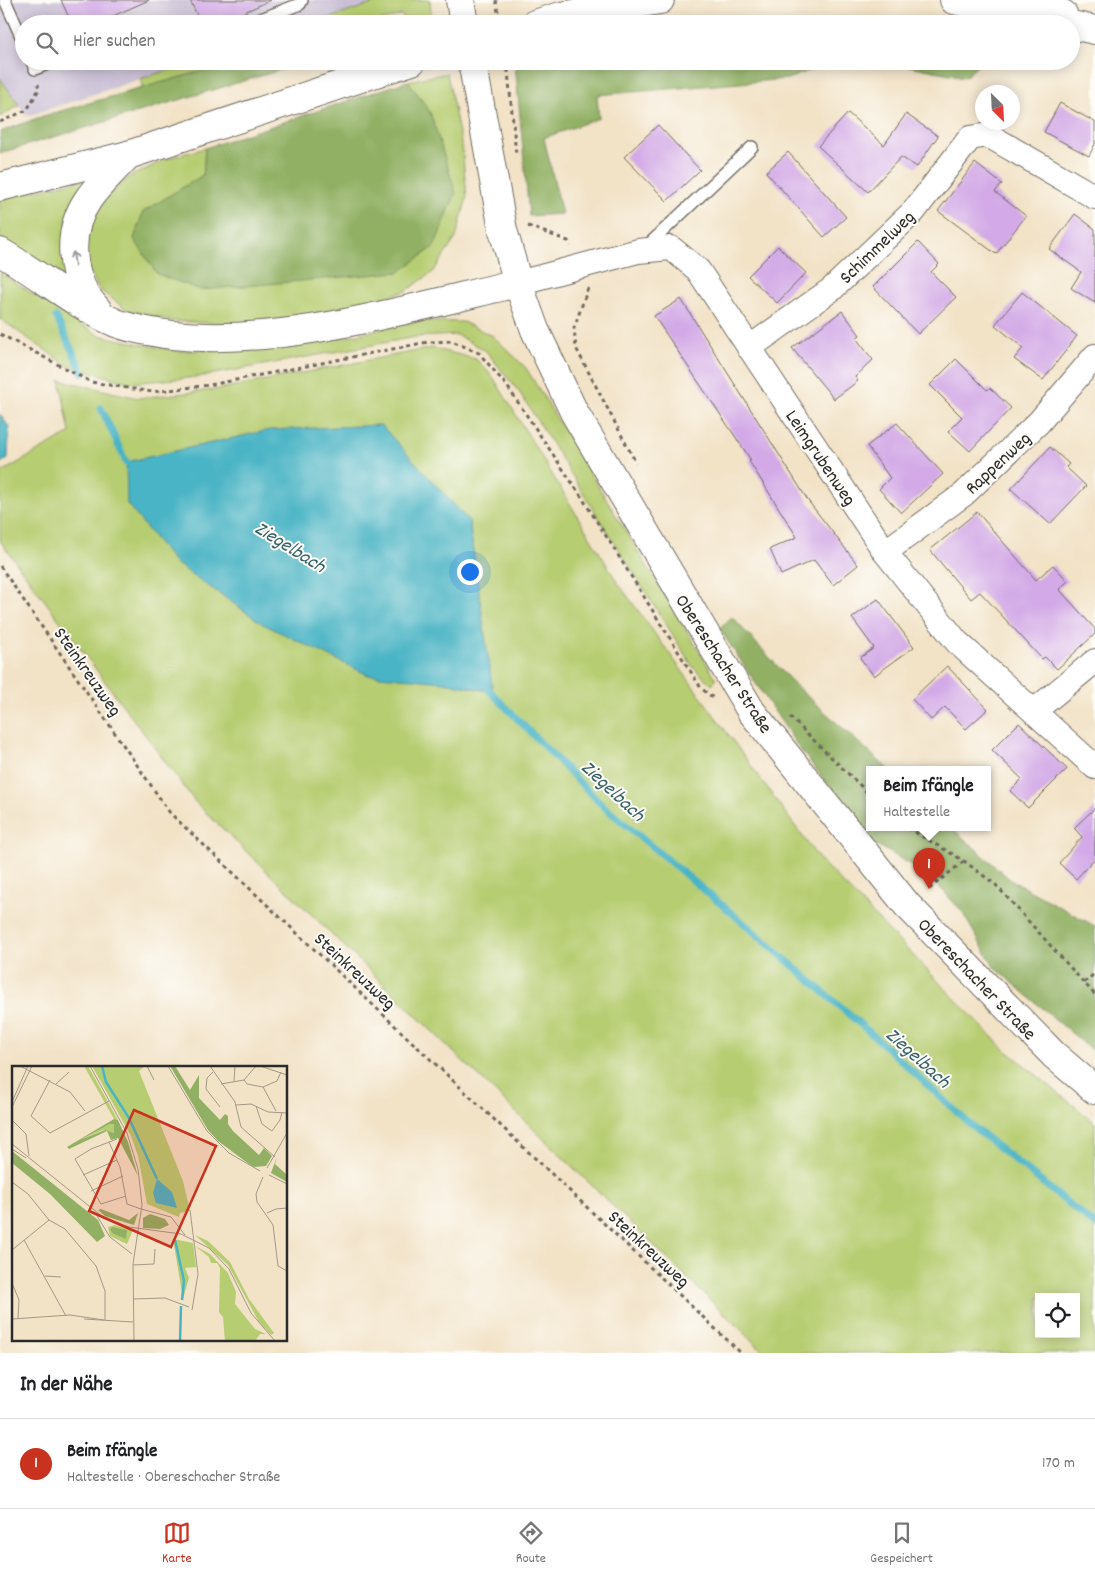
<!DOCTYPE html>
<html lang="de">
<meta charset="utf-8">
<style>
body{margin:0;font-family:Dekko,sans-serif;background:#f2f2f2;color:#202124}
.controls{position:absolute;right:15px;bottom:15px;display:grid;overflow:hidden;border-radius:0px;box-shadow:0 2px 12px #0003}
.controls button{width:45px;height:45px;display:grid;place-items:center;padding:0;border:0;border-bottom:1px solid #e0e0e0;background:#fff;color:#202124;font:25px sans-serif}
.compass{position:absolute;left:975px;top:85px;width:45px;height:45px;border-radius:50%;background:#fff;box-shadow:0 2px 12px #0003;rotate:156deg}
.you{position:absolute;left:469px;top:571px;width:18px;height:18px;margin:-12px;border:4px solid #fff;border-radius:50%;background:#1a73e8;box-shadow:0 0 0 8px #1a73e833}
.badge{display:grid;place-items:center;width:32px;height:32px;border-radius:50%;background:#c8321e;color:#fff;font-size:16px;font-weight:700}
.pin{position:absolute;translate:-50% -41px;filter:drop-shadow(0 1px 2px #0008)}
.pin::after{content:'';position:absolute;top:26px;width:18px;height:15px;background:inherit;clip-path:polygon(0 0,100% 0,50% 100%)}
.popup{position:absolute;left:866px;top:766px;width:125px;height:65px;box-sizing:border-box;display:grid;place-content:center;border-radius:0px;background:#fff;filter:drop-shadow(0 1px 4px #0005);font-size:16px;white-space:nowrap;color:#757577}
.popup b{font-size:19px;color:#202124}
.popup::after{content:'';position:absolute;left:50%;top:100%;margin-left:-10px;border:10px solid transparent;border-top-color:#fff}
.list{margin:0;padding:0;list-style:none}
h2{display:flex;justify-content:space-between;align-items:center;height:65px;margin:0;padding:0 20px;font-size:21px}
h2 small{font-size:16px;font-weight:400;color:#757577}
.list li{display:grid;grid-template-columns:32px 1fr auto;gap:15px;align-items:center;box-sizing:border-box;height:90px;padding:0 20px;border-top:1px solid #e0e0e0}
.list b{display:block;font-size:19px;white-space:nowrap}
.list p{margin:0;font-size:16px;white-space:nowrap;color:#757577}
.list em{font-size:16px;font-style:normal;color:#757577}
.icon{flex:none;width:28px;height:28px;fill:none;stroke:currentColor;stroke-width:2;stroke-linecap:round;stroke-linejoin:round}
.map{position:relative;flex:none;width:1095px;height:1353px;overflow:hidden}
.search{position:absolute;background:#fff;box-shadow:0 2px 12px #0003;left:15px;right:15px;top:15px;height:55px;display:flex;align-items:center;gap:12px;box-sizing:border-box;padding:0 18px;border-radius:28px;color:#757577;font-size:19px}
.sheet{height:155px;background:#fff}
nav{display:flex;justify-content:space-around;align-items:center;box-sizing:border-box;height:70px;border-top:1px solid #e0e0e0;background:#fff;font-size:14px;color:#757577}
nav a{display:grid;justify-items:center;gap:2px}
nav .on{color:#c8321e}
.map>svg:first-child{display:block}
.industrial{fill:#cabfd6}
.green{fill:#b7cd72;stroke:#717c4e;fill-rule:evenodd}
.forest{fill:#91b064;stroke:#5e6e48}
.water{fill:#48b4c5;stroke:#3a7078}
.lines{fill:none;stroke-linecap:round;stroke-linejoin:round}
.stream{stroke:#48b4c5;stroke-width:7}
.building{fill:#d3aae7}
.lane-casing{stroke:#716b61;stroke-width:14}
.street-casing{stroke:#716b61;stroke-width:26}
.secondary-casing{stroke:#716b61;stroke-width:30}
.primary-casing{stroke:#716b61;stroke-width:30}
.path{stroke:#716b61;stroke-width:3;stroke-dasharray:4 4;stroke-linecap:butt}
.lane{stroke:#fff;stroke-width:11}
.street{stroke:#fff;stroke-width:24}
.secondary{stroke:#fff;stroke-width:28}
.primary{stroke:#fff;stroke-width:28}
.oneway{stroke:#a0a0a0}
.labels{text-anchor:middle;stroke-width:4;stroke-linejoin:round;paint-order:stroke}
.street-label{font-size:19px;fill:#2b2b2b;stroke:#fdfcf7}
.water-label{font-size:20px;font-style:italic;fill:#376269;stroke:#fdfcf7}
.inset-river{fill:none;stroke:#48b4c5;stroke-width:2.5}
.inset-road{fill:none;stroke:#a29988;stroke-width:1}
.view{fill:#c8321e;fill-opacity:0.15;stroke:#c8321e;stroke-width:2.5}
.inset-edge{fill:none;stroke:#2b2b2b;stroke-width:2.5}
</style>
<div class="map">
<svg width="1095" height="1353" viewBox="0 0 1095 1353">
<rect width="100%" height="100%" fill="#fdfcf7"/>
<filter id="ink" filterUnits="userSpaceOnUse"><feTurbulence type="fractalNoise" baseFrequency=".02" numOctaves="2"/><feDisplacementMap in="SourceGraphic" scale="10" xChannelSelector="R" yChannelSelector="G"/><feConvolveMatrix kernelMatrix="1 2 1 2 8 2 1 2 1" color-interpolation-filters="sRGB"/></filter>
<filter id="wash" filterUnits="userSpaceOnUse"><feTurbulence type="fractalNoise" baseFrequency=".0096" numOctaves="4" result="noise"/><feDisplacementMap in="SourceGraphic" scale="20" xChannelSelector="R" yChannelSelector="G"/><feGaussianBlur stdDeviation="1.12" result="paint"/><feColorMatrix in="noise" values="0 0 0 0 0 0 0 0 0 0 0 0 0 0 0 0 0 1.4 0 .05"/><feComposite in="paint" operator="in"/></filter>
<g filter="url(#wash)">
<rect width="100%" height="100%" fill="#f2e2c6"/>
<path class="industrial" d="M0,0H384L310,24H24V61H195L27,116L0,78Z"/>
<path class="green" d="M384,0H430L432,24H412L401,15L370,24H312Z
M195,61H237L143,88L140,79Z
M447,73L462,148L467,197L456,238L433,272L406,291L357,305L294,318L232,324L172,321L127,310L100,290L85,263L84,233L100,202L129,177L169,158L205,148L203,175L143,212L134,239L430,112L408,81Z
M0,78L19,105L0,117Z
M93,177L77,294L0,241V199Z
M0,273L98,335L155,347L181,351L263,348L340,338L417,321L463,322L493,336L526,368L716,679L712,685L693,667L520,393L485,350L457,335L416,337L198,377L131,383L68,366L0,319Z
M432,348L476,359L493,377L618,583L819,859L1001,1046L1095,1123V1353H765L196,803L0,541V473L70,433L60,380L138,398L214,390ZM469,521L492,692L444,682ZM1039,1297H1076V1334H1039Z"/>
<path class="forest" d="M237,61H311L0,153V132L43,116Z
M837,61L787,79L597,95L599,118L544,138L562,214L529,216L515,62Z
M884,61H983L965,77Z
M408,81L430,112L456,193L434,247L399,272L201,290L157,274L134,239L143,212L203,175L205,148Z
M732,617L794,684L889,770H870V828H952L1012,881L1095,926V1053L994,967L961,910L927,874L875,844L799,748L719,628Z"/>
<path class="water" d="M0,414L9,427L8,459L0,463Z
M381,425L469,521L493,692L444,682L368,675L263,624L174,562L127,504L126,462L269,430Z"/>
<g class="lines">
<path class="stream" d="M56,317L83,373
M101,408L126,462L133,466
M487,688L602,805L746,925L874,1036L971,1125L1095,1225"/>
</g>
<g id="blocks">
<path class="building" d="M61,0H149L95,24H72Z
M190,0H271L218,24H201Z
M1060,103L1095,122V144L1089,156L1044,132Z
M848,113L884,145L906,114L938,136L917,167L901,157L868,192L818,146Z
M658,125L700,170L667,201L624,157Z
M788,152L846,217L824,237L766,172Z
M975,163L1002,184L995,192L1026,216L996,254L938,211Z
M1075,214L1095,229V303L1071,288L1081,272L1049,249Z
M918,242L939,264L931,272L956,297L918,334L873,287Z
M778,246L806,273L777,303L748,276Z
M1022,292L1077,336L1043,380L1014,359L1023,348L995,325Z
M681,299L809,502L858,565L833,585L814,560L781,575L770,549L797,537L749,461L751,460L654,316Z
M842,311L860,335L856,338L873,360L855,377L858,381L834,399L792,348Z
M956,359L987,390L990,388L1011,408L970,451L948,431L962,417L930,385Z
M897,423L943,474L901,513L879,489L890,478L867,446Z
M1050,447L1069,464L1066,467L1086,486L1050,524L1011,489Z
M977,512L1036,580L1053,565L1068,581L1059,589L1095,629V634L1057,669L1045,657L1042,659L980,592L971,599L930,550Z
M878,599L914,647L874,676L860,658L874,648L852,618Z
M947,666L988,709L966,729L945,707L931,720L912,699Z
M1019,723L1067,769L1028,808L1010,791L1022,779L992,750Z
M1095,808V858L1076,879L1059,863L1082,837L1074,828Z"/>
</g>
</g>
<g filter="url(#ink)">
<use href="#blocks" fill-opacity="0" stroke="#716b61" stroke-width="1"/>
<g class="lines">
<g class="lane-casing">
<path id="lane" d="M5,0L24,43
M248,24L300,4L302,0
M32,61L35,69L55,61
M646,247L752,147"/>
</g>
<g class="street-casing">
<path id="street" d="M518,283L638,251L671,248L698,270L885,552L957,642L1095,767
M749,348L832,289L914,211L970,138L988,135L1095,197
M885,552L964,494L1039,422L1095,356
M1034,711L1095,661"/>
</g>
<g class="secondary-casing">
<path id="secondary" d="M460,0L464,24
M1023,0L1063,14
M472,61L503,230L518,283L535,330L574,412L751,711L907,905L1054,1055L1095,1090
M0,252C39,274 75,305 116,323C134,330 153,332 172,335C283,347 410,308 518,283
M97,309C69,280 65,232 89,198C100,183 115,169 128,155"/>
</g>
<g class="primary-casing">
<path id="primary" d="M954,0L1067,24
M535,24L561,16L660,0
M1071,25L1095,30
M0,187L128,155L412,61"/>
</g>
<path class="path" d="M496,0L500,24
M507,61L516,154
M0,122L27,110L39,89L38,84
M528,226L568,241L570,246
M588,288L574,328L576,348L636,463
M0,334L91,382L152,392L210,385L428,342L452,341L479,353L507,386L581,496L701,688L713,698
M0,566L170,813L741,1353
M790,717L870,795
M908,828L964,861L996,885L1095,995
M929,889L964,861
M1084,983L1095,973"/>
<use href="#lane" class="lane"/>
<use href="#street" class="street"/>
<use href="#secondary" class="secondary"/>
<use href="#primary" class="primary"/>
</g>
<defs><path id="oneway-shaft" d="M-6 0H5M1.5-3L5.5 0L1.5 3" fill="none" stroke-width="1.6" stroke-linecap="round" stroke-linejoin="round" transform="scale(1.25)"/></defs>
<use class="oneway" href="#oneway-shaft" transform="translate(74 259) rotate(-96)"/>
</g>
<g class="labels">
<g class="street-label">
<text transform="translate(876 246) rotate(-44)" y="7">Schimmelweg</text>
<text transform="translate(822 457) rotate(56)" y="7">Leimgrubenweg</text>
<text transform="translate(997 462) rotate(-43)" y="7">Rappenweg</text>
<text transform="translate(725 663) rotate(57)" y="7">Obereschacher Straße</text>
<text transform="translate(89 671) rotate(55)" y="7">Steinkreuzweg</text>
<text transform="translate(356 970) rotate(43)" y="7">Steinkreuzweg</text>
<text transform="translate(978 978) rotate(46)" y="7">Obereschacher Straße</text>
<text transform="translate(650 1248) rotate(43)" y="7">Steinkreuzweg</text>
</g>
<g class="water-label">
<text transform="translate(291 546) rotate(32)" y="7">Ziegelbach</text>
<text transform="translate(614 790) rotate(43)" y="7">Ziegelbach</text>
<text transform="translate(919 1057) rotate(42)" y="7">Ziegelbach</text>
</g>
</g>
<g transform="translate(12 1066)">
<rect width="275" height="275" fill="#f2e2c6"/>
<path d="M72,0H76L106,54L102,53ZM80,0H133L127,5L171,115L178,145L168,147L167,151L135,138L126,90L119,70ZM98,58H102V67L91,64L68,74ZM103,159L121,164L115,178L98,170L96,161ZM183,169L196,175L218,196L237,233L262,267L259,269L247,256L216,199ZM161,173L181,177L184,201L173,202L177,212L171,233ZM183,180L198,188L216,207L224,226L223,238L243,263L254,268H248L243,275H213L211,251L207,246L208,202L205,197H199L197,191Z" fill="#b7cd72"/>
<path d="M158,0H163L178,24L187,9V32L208,54L213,48L216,50V58L221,65L247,89L252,82L260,90L254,100L241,101L206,75L196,64ZM102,53L106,54L116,76L126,110L106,72L99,74L95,65L57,83L55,81ZM98,58H102V67L93,64L68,74ZM0,85L86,154L93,170L85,176L38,128L0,97ZM265,91L263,98L275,109V116L259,107ZM89,143L117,154L126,147L122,159L93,150L86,144ZM138,148L153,153L157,159L148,163L131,162V152ZM100,161L115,164L114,173L102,168L98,164Z" fill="#91b064" fill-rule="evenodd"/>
<path d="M145,113L160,126L165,142L144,137L141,127Z" fill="#48b4c5"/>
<path class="inset-river" d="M90,0L94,16L117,52L145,113M163,174L172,215L170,234M168,275L169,240"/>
<path class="inset-road" d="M8,0L58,26L73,45M78,0L115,67L126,103L130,139L121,198L122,275M135,0L142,14M156,0L195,65L217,87L248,105M198,0L223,36L229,61L263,91M248,0L275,9M201,6L195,12L194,23L208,41M38,14L19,50L38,67L97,35M232,14L235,18L251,21L265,15L269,6M222,15L223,0M44,18L57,6M209,18L232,14L244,0M251,21L264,45M0,36L16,0M224,39L239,38L256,46L275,47M244,40L250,58L260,65L268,54L270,46M0,41L20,0M0,54L14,68L17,90M105,73L79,83L63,93L89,138L114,130M97,76L108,101L115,138L129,143M0,78L92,152L117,161L169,168L197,182L217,203L239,247L263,275M0,83L14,92M255,102L275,67M71,109L105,94M257,109L275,118M251,111L244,128L245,136L261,159L266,200L275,205M0,116L16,128L37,154M79,125L111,110M129,143L159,151L173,169M178,144L186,208L180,244M255,147L264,143L275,142M85,150L98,171L120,188M37,154L53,163L84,200L93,225V254M12,174L54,250M0,184L37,154M121,199L142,198L143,183M33,210L49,211M0,217L7,234L6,253M121,233L153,232L177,241M0,253L58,249L92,254M72,253L121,256"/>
<path class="view" d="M122,44L204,80L159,181L77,145Z"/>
<rect width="275" height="275" class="inset-edge"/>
</g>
</svg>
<div class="controls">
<button><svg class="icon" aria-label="locate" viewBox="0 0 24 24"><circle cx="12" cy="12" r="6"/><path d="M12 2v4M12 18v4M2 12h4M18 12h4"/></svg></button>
</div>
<svg class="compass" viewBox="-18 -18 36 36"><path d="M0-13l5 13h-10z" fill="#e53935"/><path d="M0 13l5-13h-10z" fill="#757577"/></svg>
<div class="you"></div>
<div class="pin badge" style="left:929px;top:889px">1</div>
<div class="popup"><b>Beim Ifängle</b>Haltestelle</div>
<div class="search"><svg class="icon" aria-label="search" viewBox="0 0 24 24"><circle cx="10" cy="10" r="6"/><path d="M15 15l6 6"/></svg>Hier suchen</div>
</div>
<section class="sheet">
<h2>In der Nähe<small></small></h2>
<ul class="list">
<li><span class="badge">1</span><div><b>Beim Ifängle</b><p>Haltestelle · Obereschacher Straße</p></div><em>170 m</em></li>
</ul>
</section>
<nav>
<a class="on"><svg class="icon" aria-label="map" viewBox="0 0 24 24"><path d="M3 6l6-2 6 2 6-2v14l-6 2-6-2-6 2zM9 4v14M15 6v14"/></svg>Karte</a>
<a><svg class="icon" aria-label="directions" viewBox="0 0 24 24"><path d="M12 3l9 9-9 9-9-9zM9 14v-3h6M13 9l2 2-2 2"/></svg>Route</a>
<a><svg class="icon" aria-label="saved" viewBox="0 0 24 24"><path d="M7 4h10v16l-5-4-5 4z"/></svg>Gespeichert</a>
</nav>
